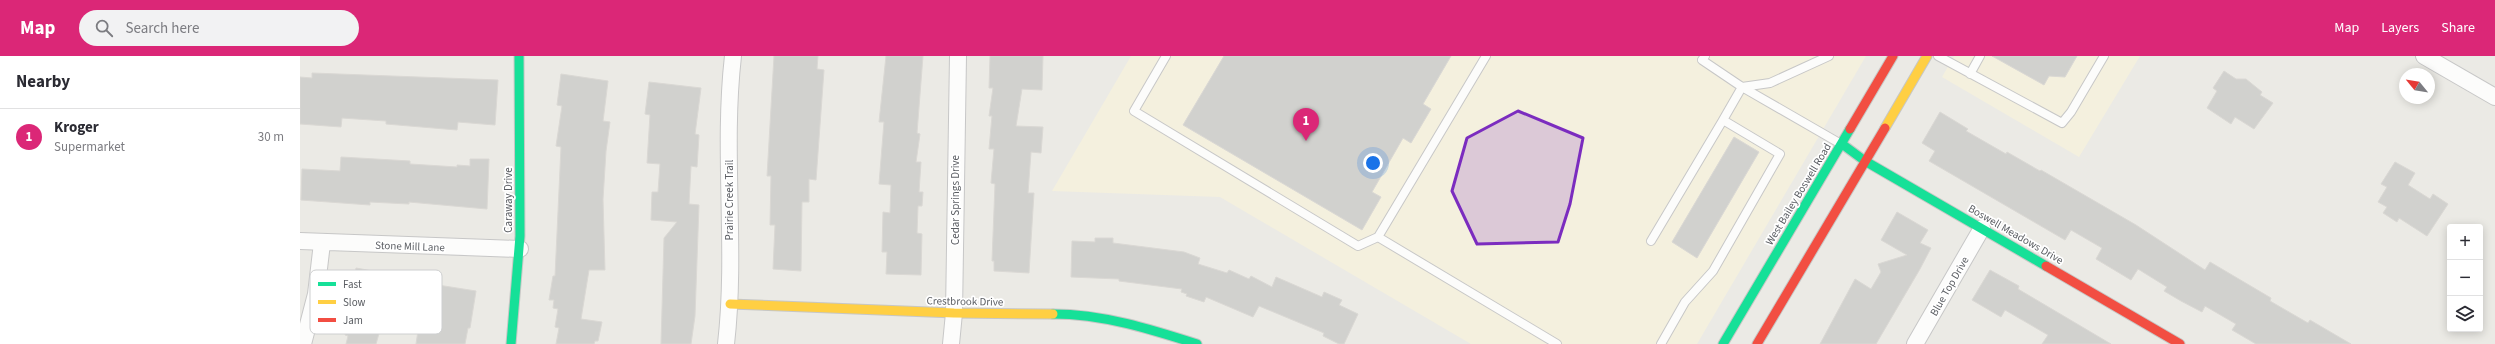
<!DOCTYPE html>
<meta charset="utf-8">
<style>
body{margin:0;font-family:"Source Sans 3",sans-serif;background:#f2f2f3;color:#2b2b33}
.controls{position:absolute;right:12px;bottom:12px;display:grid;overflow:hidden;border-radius:4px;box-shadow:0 2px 10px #0003}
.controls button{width:36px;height:36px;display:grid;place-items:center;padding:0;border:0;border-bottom:1px solid #e1e1e2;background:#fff;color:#2b2b33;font:20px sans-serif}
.compass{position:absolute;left:2099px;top:12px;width:36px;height:36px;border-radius:50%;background:#fff;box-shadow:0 2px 10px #0003;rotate:300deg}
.you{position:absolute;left:1073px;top:107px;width:14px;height:14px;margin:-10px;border:3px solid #fff;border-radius:50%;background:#1a73e8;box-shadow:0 0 0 6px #1a73e833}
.badge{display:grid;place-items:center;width:26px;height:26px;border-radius:50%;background:#db2777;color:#fff;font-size:13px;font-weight:700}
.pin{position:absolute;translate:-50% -33px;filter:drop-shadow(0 1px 2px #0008)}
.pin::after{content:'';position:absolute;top:21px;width:14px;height:12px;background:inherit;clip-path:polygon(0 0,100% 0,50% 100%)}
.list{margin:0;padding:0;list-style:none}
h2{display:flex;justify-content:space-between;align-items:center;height:52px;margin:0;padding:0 16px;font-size:17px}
h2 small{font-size:13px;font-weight:400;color:#7c7c81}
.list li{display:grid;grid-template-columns:26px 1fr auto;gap:12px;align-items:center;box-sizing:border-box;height:56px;padding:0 16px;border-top:1px solid #e1e1e2}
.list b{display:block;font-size:15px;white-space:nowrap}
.list p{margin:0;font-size:13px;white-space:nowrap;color:#7c7c81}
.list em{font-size:13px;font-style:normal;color:#7c7c81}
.icon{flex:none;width:22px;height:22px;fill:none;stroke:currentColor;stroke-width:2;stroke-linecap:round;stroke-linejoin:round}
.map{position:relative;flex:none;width:2195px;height:288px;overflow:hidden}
header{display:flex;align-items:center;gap:24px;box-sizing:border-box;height:56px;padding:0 20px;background:#db2777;color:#fff}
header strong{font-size:19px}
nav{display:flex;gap:22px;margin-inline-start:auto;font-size:14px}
.search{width:280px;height:36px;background:#f2f2f3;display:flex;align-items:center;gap:10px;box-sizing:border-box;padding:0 14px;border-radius:22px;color:#7c7c81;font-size:15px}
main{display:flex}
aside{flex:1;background:#fff}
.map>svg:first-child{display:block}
.commercial{fill:#f4f0de}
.building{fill:#d1d1ce;stroke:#dad8d4}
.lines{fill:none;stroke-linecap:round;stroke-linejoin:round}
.lane-casing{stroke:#c7c7c7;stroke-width:10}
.street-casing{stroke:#c7c7c7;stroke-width:18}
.fast-casing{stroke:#c7c7c5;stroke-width:11}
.slow-casing{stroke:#c7c7c5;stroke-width:11}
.jam-casing{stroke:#c7c7c5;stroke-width:11}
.lane{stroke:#fcfcfb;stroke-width:8}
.street{stroke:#fcfcfb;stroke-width:16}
.fast{stroke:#16e098;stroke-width:9}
.slow{stroke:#ffcf43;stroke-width:9}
.jam{stroke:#f24e42;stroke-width:9}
.marked{fill:#7b2cbf;fill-opacity:0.2;stroke:#7b2cbf;stroke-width:3;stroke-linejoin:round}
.labels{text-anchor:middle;stroke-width:3.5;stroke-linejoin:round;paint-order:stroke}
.street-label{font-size:11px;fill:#5b5e63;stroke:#fff}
.key{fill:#fff;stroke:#cecfd0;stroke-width:1}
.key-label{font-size:11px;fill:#5b5e63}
</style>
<header>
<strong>Map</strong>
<div class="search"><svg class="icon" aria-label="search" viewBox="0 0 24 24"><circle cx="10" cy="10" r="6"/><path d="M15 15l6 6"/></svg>Search here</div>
<nav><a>Map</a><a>Layers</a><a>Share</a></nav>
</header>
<main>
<aside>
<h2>Nearby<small></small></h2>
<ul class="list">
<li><span class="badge">1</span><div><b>Kroger</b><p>Supermarket</p></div><em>30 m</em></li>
</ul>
</aside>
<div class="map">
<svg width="2195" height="288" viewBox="0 0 2195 288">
<rect width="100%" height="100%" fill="#ebeae5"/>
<path class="commercial" d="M831,0H1566L1397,288H1171L920,141L752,135Z
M1654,0H1840L1779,101L1642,21Z"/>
<path class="building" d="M474,0H518L517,13L524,14L516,124L509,123V146H502L501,215L473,213L475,169H470L471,120H467Z
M586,0H623L617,77L620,78L616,106H621L619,136H623L622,150H618L617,177L622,178L621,219L586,218L587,196H582L583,156L590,157L591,129L579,128L584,66H579Z
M690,0H743L742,34L722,33L716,70L743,71L741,97L731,96L728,137H734L729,217L694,215V205H692L695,128L691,127L694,93H689L692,60H689L693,32H689Z
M924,0H1151L1123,48L1131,53L1111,87L1103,82L1072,136L1081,141L1062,174L883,69Z
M1692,0H1777L1765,21L1749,20L1744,29Z
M1924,15L1936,23H1946L1962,36L1960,39L1973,47L1954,73L1935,61L1931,68L1907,52L1917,35L1913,32Z
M12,17L198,24L195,69L158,66L157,74L86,68V65L42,62L41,71L0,68V21L12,22Z
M261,18L308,25L303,65L310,66L306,95L303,143L305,214H289L281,263L302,266L298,285H295L294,288H256L259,272L255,271L258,253L253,252L254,244H249L253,220H255L261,91L256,90L262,50L257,49Z
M349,26L401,32L395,78L399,79L397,111L391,110L389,148L399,149L395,260L391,288H361L364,182L377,166L351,164L352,136H358L360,108L347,107L350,59L345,58Z
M1640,56L1668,73L1666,75L1706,98L1707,96L1740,115L1741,114L1836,169L1905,214L1910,206L1971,242L1970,245L2008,267L2010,264L2051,288H1956L1932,274L1936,268L1905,250L1902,256L1881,245L1864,235L1867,231L1838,213L1831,224L1796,203L1802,192L1771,174L1765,184L1629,105L1635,95L1622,87Z
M1434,81L1459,96L1397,202L1372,186Z
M41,101L110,105V108L157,111V109L170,110V103H189L187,153L109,146V148L70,146V149L1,144L2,113L40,115Z
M2095,106L2115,117L2108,129L2130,143L2133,138L2148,148L2127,180L2099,162L2097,166L2083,157L2087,151L2078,146L2087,131L2081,128Z
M1597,156L1628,174L1620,187L1631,192L1620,213L1576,288H1520L1555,223L1571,233L1581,216L1578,208L1607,199L1581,184Z
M795,182H813V187L884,196L900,202L898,208L927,217L929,214L949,223L951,220L972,231L976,221L1022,241L1024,236L1042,244L1039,249L1058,258L1044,288H1039L1023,280L1024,277L959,250L953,261L906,241L904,246L886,240L887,238L881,236L882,233L819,225V223L771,221L772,185L795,186Z
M56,212L100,220L94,251L87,250L76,288H46L48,280L45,279L56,232H53Z
M1690,214L1719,230L1718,233L1811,288H1742L1748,279L1705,254L1701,261L1672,244Z
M125,227L176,235L170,272H168L165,288H116Z"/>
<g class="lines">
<g class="lane-casing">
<path id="lane" d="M866,0L834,55L1058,190L1078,181L1186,0
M1405,0L1402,4L1442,31L1541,88
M1638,0L1762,67L1771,56L1804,0
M1670,18L1680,0
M1078,181L1257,288
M1351,185L1423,64
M1361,288L1385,246L1413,215L1480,98L1423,64L1442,31L1470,27L1529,0"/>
</g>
<g class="street-casing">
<path id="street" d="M2124,0L2195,41
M0,185L220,193
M3,288L16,238L22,187
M426,288C437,193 422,96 433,0
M651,288L654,257L658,0
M1615,288L1682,172"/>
</g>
<g class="fast-casing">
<path id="fast" d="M1542,88L1565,105L1746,210
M753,258C803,258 850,273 897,288
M211,288L220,180L219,0
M1423,288L1550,73"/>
</g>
<g class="slow-casing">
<path id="slow" d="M1585,72L1627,0
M430,248L654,257L753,258"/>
</g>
<g class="jam-casing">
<path id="jam" d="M1550,73L1593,0
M1746,210L1880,288
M1457,288L1585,72"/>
</g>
<use href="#lane" class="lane"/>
<use href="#street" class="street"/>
<use href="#fast" class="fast"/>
<use href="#slow" class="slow"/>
<use href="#jam" class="jam"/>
</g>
<path class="marked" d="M1218,55L1283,82L1270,148L1258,186L1177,188L1152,135L1167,82Z"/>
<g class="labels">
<g class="street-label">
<text transform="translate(1498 138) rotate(-59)" y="4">West Bailey Boswell Road</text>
<text transform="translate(208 144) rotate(-90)" y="4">Caraway Drive</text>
<text transform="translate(429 144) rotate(-90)" y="4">Prairie Creek Trail</text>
<text transform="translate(655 144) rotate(-90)" y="4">Cedar Springs Drive</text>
<text transform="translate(1716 178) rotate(30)" y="4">Boswell Meadows Drive</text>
<text transform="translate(110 190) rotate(2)" y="4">Stone Mill Lane</text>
<text transform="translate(1649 230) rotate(-60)" y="4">Blue Top Drive</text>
<text transform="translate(665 245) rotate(1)" y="4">Crestbrook Drive</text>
</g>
</g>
<rect x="10" y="214" width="132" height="64" rx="6" class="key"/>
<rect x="18" y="226" width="18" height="4" fill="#16e098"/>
<rect x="18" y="244" width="18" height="4" fill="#ffcf43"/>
<rect x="18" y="262" width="18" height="4" fill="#f24e42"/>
<g class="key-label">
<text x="43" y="232">Fast</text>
<text x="43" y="250">Slow</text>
<text x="43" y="268">Jam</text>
</g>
</svg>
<div class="controls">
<button>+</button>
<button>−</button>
<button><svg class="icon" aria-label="layers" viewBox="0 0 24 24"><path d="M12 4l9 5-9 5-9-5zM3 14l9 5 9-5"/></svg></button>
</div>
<svg class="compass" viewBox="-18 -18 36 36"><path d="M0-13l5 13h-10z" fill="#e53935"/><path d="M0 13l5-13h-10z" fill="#7c7c81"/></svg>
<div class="you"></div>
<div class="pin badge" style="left:1006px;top:85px">1</div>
</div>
</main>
